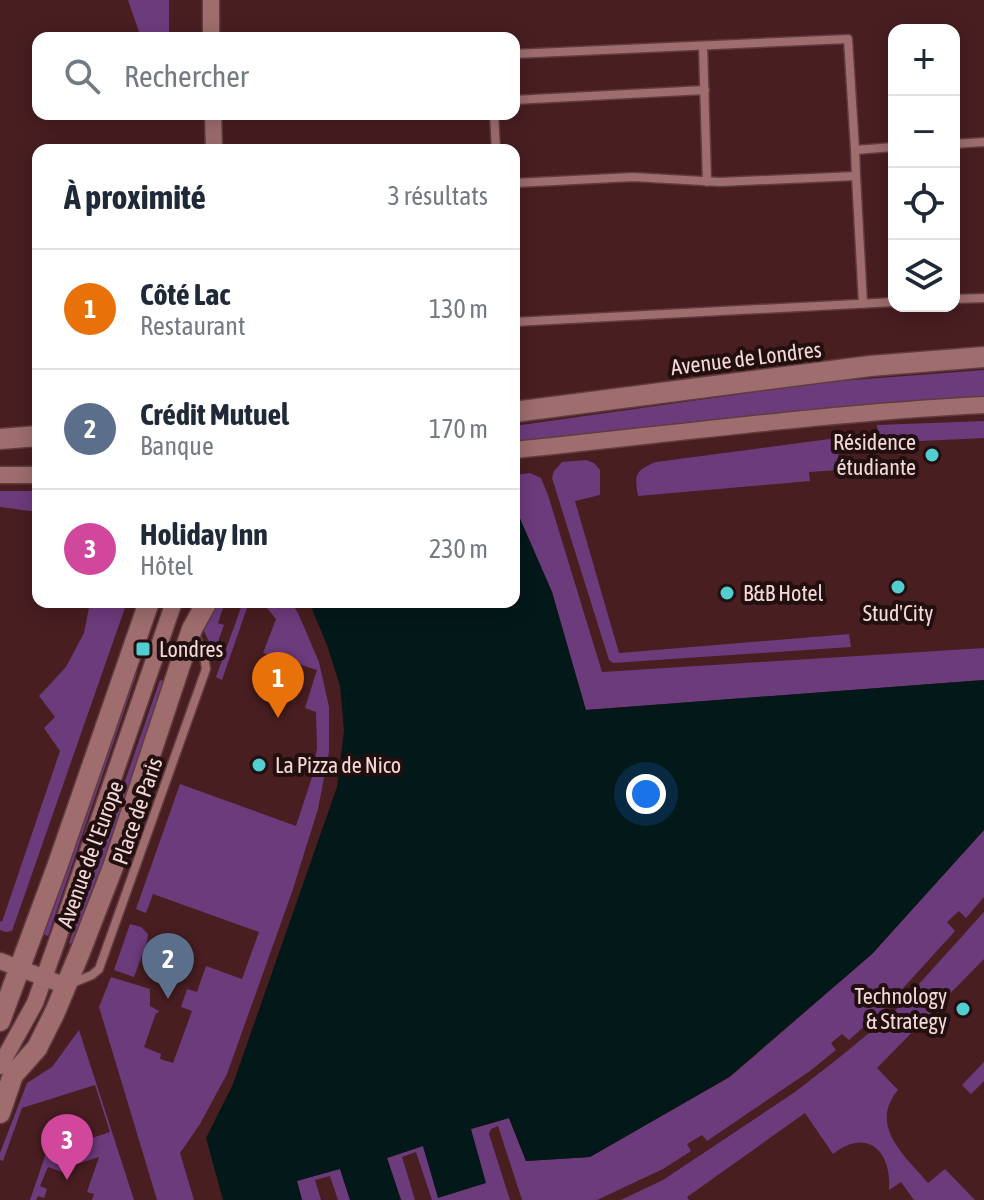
<!DOCTYPE html>
<html lang="fr">
<meta charset="utf-8">
<style>
body{margin:0;font-family:"Asap Condensed",sans-serif;background:#f6f6f7;color:#1f2937}
.controls{position:absolute;right:24px;top:24px;display:grid;overflow:hidden;border-radius:16px;box-shadow:0 4px 20px #0003}
.controls button{width:72px;height:72px;display:grid;place-items:center;padding:0;border:0;border-bottom:2px solid #e0e1e3;background:#fff;color:#1f2937;font:40px sans-serif}
.you{position:absolute;left:646px;top:794px;width:28px;height:28px;margin:-20px;border:6px solid #fff;border-radius:50%;background:#1a73e8;box-shadow:0 0 0 12px #1a73e833}
.badge{display:grid;place-items:center;width:52px;height:52px;border-radius:50%;background:#36737c;color:#fff;font-size:26px;font-weight:700}
.pin{position:absolute;translate:-50% -66px;filter:drop-shadow(0 2px 4px #0008)}
.pin::after{content:'';position:absolute;top:42px;width:28px;height:24px;background:inherit;clip-path:polygon(0 0,100% 0,50% 100%)}
.list{margin:0;padding:0;list-style:none}
h2{display:flex;justify-content:space-between;align-items:center;height:104px;margin:0;padding:0 32px;font-size:34px}
h2 small{font-size:26px;font-weight:400;color:#747a83}
.list li{display:grid;grid-template-columns:52px 1fr auto;gap:24px;align-items:center;box-sizing:border-box;height:120px;padding:0 32px;border-top:2px solid #e0e1e3}
.list b{display:block;font-size:30px;white-space:nowrap}
.list p{margin:0;font-size:26px;white-space:nowrap;color:#747a83}
.list em{font-size:26px;font-style:normal;color:#747a83}
.icon{flex:none;width:44px;height:44px;fill:none;stroke:currentColor;stroke-width:2;stroke-linecap:round;stroke-linejoin:round}
.map{position:relative;flex:none;width:984px;height:1200px;overflow:hidden}
.search{position:absolute;background:#fff;box-shadow:0 4px 20px #0003;left:32px;top:32px;width:488px;height:88px;display:flex;align-items:center;gap:20px;box-sizing:border-box;padding:0 28px;border-radius:16px;color:#747a83;font-size:30px}
.panel{position:absolute;background:#fff;box-shadow:0 4px 20px #0003;left:32px;top:144px;width:488px;height:464px;border-radius:16px}
.map>svg:first-child{display:block}
.green{fill:#6c3b7c}
.water{fill:#031819}
.lines{fill:none;stroke-linecap:round;stroke-linejoin:round}
.lane-casing{stroke:#603c40;stroke-width:11}
.street-casing{stroke:#603c40;stroke-width:19}
.secondary-casing{stroke:#603c40;stroke-width:23}
.lane{stroke:#9f6d6e;stroke-width:8}
.street{stroke:#9f6d6e;stroke-width:16}
.secondary{stroke:#9f6d6e;stroke-width:20}
.poi-dot{fill:#52cdd0;stroke:#220f10;stroke-width:3}
.labels{text-anchor:middle;stroke-width:8;stroke-linejoin:round;paint-order:stroke}
.street-label{font-size:22px;fill:#f5d8d8;stroke:#220f10}
.poi-label{font-size:22px;fill:#f5d8d8;stroke:#220f10;text-anchor:start}
</style>
<div class="map">
<svg width="984" height="1200" viewBox="0 0 984 1200">
<rect width="100%" height="100%" fill="#481e21"/>
<path class="green" d="M128,0H169V38H141Z
M984,370V399L514,445V426L827,382Z
M984,421V438L879,443L877,425Z
M837,438L839,470L809,472L810,481L638,496C634,474 636,470 656,462Z
M586,460L594,463L600,470V495L575,501L619,653L849,634L851,647L613,663L609,660L552,478L554,471L562,462Z
M530,473L541,478L548,495L602,672L984,648V680L585,710L552,592L514,505V475Z
M0,491H38V512L0,507Z
M90,602H127L12,931L6,932L0,930V921L2,922L60,751L44,728L55,717L39,696L66,667L84,633Z
M220,602H225L218,623L224,625L214,653L201,624Z
M243,602H249L222,680L216,677Z
M262,602H291L298,613L319,662L329,707V752L318,809L292,892L227,1074L200,1124L180,1153L194,1200H157L99,1007L111,977L150,989V1006L159,1011L158,1013H156L144,1047L161,1054L160,1059L173,1063L192,1011L181,1007L187,989L197,992L206,966L242,979L259,932L153,894L146,913L136,909L180,784L296,826L312,777L317,748L316,712L305,708L317,670L263,653L276,619Z
M131,671L137,673L48,936L43,934Z
M160,680L167,682L75,945L69,943Z
M984,830V897L966,918L959,911L947,922L955,931L885,1008L849,1040L842,1034L831,1043L836,1050L810,1071L707,1141L702,1135L687,1144L691,1151L663,1169L597,1200H522L498,1126L491,1129L489,1134L510,1200H432L416,1152L402,1157L415,1200H401L387,1158L423,1146L439,1198L471,1129L509,1118L526,1161L590,1157L730,1077L872,954Z
M984,912V959L877,1068L898,1090C868,1126 905,1156 928,1183L945,1169L975,1200H914L901,1182L889,1190C892,1151 867,1127 833,1154L805,1113L687,1197L689,1200H621L663,1180L795,1092L840,1057L891,1015Z
M130,924L141,927L148,934L147,942L134,977L114,970Z
M79,1030L134,1200H92L94,1194L87,1192L99,1157L67,1167L65,1173L48,1167L40,1186L47,1189L44,1198L38,1196L36,1200H30L46,1153L110,1132L95,1085L22,1108L3,1161L0,1160V1153L27,1083L52,1067Z
M984,1062V1081L971,1094L962,1085Z
M340,1168L350,1200H338L330,1176L315,1180L321,1200H302L297,1181Z"/>
<path class="water" d="M514,505L552,592L586,710L984,680V830L872,954L729,1077L590,1157L526,1161L509,1118L471,1129L486,1183L438,1198L423,1146L387,1158L401,1200H350L340,1169L297,1181L302,1200H223L206,1138L233,1084L337,787L344,731L340,686L327,645L312,609L317,602H514Z"/>
<g class="lines">
<g class="lane-casing">
<path id="lane" d="M703,46L707,182
M514,54L848,39L855,150L894,147
M514,100L705,90
M494,114L496,150
M954,144L984,142
M856,176L863,304
M515,183L633,177L720,182L856,176L855,150
M954,299L984,298
M514,322L894,302
M70,984L92,975L99,969L206,669L204,655L194,633"/>
</g>
<g class="street-casing">
<path id="street" d="M211,0V38
M213,114L214,150
M514,450C671,434 827,413 984,405
M0,475H38
M0,961L66,986
M0,1066L35,1003L56,944L174,602"/>
</g>
<g class="secondary-casing">
<path id="secondary" d="M514,412L870,366L984,357
M0,439L38,436
M0,1021L57,867L149,602
M0,1113L13,1075L37,1048L55,1012L80,952L113,867L192,629L207,602"/>
</g>
<use href="#lane" class="lane"/>
<use href="#street" class="street"/>
<use href="#secondary" class="secondary"/>
</g>
<g class="poi-dot">
<circle cx="932" cy="455" r="8"/>
<circle cx="898" cy="587" r="8"/>
<circle cx="727" cy="593" r="8"/>
<rect x="135" y="641" width="16" height="16" rx="4"/>
<circle cx="259" cy="765" r="8"/>
<circle cx="963" cy="1009" r="8"/>
</g>
<g class="labels">
<g class="street-label">
<text transform="translate(746 358) rotate(-7)" y="8">Avenue de Londres</text>
<text transform="translate(137 811) rotate(-71)" y="8">Place de Paris</text>
<text transform="translate(90 854) rotate(-70)" y="8">Avenue de l'Europe</text>
</g>
<g class="poi-label">
<text x="916" y="450" text-anchor="end">Résidence<tspan x="916" dy="25">étudiante</tspan></text>
<text x="743" y="601">B&amp;B Hotel</text>
<text x="898" y="621" text-anchor="middle">Stud'City</text>
<text x="159" y="657">Londres</text>
<text x="275" y="773">La Pizza de Nico</text>
<text x="947" y="1004" text-anchor="end">Technology<tspan x="947" dy="25">&amp; Strategy</tspan></text>
</g>
</g>
</svg>
<div class="controls">
<button>+</button>
<button>−</button>
<button><svg class="icon" aria-label="locate" viewBox="0 0 24 24"><circle cx="12" cy="12" r="6"/><path d="M12 2v4M12 18v4M2 12h4M18 12h4"/></svg></button>
<button><svg class="icon" aria-label="layers" viewBox="0 0 24 24"><path d="M12 4l9 5-9 5-9-5zM3 14l9 5 9-5"/></svg></button>
</div>
<div class="you"></div>
<div class="pin badge" style="left:278px;top:718px;background:#e8710a">1</div>
<div class="pin badge" style="left:168px;top:999px;background:#5c6f8a">2</div>
<div class="pin badge" style="left:67px;top:1180px;background:#d1479c">3</div>
<div class="search"><svg class="icon" aria-label="search" viewBox="0 0 24 24"><circle cx="10" cy="10" r="6"/><path d="M15 15l6 6"/></svg>Rechercher</div>
<section class="panel">
<h2>À proximité<small>3 résultats</small></h2>
<ul class="list">
<li><span class="badge" style="background:#e8710a">1</span><div><b>Côté Lac</b><p>Restaurant</p></div><em>130 m</em></li>
<li><span class="badge" style="background:#5c6f8a">2</span><div><b>Crédit Mutuel</b><p>Banque</p></div><em>170 m</em></li>
<li><span class="badge" style="background:#d1479c">3</span><div><b>Holiday Inn</b><p>Hôtel</p></div><em>230 m</em></li>
</ul>
</section>
</div>
